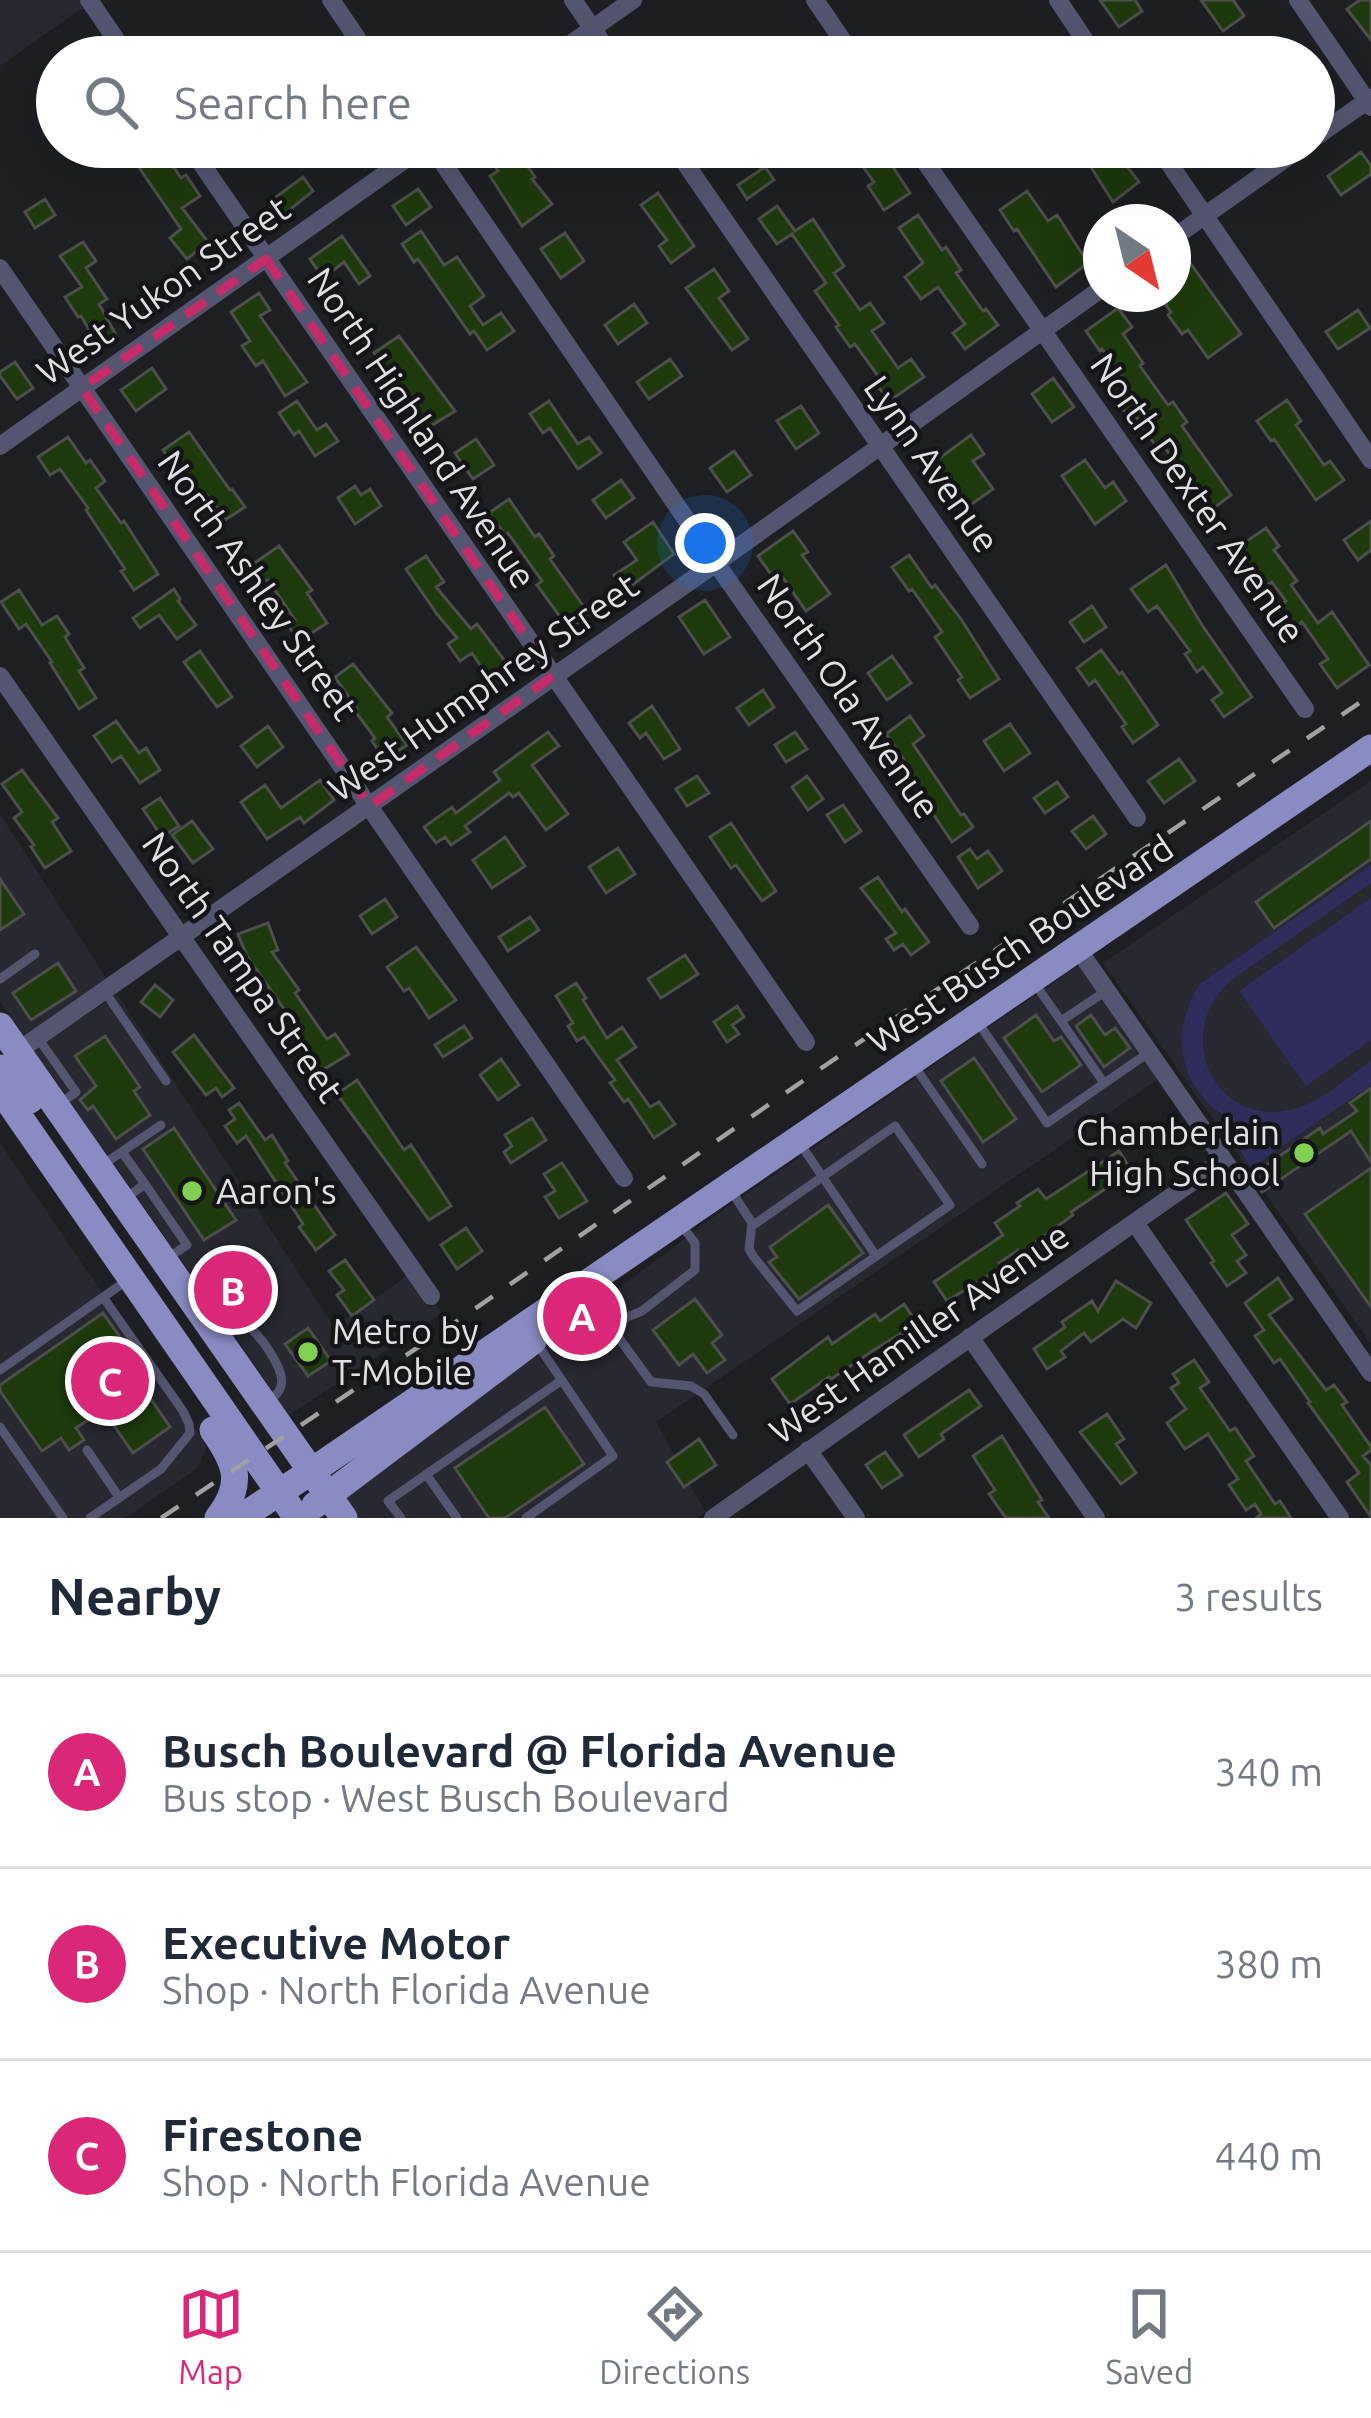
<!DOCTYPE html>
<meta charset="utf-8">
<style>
body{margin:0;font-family:Ubuntu,sans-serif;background:#f6f6f7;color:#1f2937}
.compass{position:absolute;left:1083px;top:204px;width:108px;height:108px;border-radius:50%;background:#fff;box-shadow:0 12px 48px #0002;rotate:145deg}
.you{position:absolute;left:705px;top:543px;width:42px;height:42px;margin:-30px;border:9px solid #fff;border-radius:50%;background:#1a73e8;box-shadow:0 0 0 18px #1a73e833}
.badge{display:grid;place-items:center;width:78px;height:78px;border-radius:50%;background:#db2777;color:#fff;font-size:39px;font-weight:700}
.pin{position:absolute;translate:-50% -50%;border:6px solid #fff;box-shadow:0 3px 12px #0006}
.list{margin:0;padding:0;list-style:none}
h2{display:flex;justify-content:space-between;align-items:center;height:156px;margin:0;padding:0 48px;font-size:51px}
h2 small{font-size:39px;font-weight:400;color:#747a83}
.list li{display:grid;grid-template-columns:78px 1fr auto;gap:36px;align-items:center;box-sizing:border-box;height:192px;padding:0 48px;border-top:3px solid #e0e1e3}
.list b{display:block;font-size:45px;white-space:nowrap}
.list p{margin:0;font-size:39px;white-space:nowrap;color:#747a83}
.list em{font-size:39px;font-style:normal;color:#747a83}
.icon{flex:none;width:66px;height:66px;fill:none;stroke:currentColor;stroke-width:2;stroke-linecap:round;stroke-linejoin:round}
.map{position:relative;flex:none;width:1371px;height:1518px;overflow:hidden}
.search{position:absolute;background:#fff;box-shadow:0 12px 48px #0002;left:36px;right:36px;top:36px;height:132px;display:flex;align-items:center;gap:30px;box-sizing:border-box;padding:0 42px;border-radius:66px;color:#747a83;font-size:45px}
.sheet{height:732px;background:#fff}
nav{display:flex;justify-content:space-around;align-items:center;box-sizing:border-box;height:168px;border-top:3px solid #e0e1e3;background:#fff;font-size:33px;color:#747a83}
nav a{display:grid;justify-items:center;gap:6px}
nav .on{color:#db2777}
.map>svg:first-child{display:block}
.built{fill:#272830}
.green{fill:#2f2d5b}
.building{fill:#1e390c;stroke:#4d4f4c;stroke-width:3}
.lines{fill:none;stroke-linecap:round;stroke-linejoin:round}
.lane{stroke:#545570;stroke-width:9}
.street{stroke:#545570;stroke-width:18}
.primary{stroke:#8a8bc2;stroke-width:27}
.rail{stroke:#a0a1a4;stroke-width:4.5;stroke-dasharray:21 21;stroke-linecap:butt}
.marked{fill:none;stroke:#c52c69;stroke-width:9;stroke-dasharray:24 15;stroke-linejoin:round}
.poi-dot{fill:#81d051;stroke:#151519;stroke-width:4.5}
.labels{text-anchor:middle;stroke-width:9;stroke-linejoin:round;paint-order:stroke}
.street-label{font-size:36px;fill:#e1e1e4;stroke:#151519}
.poi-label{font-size:36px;fill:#e1e1e4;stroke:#151519;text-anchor:start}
</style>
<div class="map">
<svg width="1371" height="1518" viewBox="0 0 1371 1518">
<rect width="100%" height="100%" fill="#1e1f22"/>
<path class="built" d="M0,0H79L84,7L0,66Z
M1371,781V1344L1103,963Z
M0,814L107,979L24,1036L0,1002Z
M1079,965L1157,1080L656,1422L705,1512L697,1518H354L340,1498L716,1215Z
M117,994L334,1327L407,1276L429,1308L435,1304L442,1313L288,1416L256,1366L34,1051Z
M0,1143L207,1446L198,1468L125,1518H0Z"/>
<path class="green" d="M1371,865V883L1233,979C1172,1028 1210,1127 1290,1110C1319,1104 1346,1078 1371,1061V1085L1251,1168L1240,1151L1267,1132C1193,1119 1158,1049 1200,984Z
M1371,898V1040L1306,1086L1239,991Z"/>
<path class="building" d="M1100,0H1135L1142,11L1119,27Z
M1201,0H1233L1244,16L1223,31Z
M1360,0H1371V40L1347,9Z
M482,147H514L535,177L532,179L552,204L522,226L490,176L498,171Z
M849,147H880L910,193L884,210L868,186L874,182Z
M1090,147H1112L1139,182L1113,202L1082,153Z
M161,149L181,178L186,175L200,196L182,208L208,242L187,259L170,238L181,229L138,166Z
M1361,152L1371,166V174L1341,195L1328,176Z
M765,167L774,180L747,199L738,185Z
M303,177L313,191L283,215L272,200Z
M418,189L431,207L406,225L393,206Z
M1027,191L1048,221L1057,215L1088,263L1056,287L1017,229L1014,231L1000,210Z
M658,193L694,246L671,263L659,246L667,240L641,205Z
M45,199L55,215L35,228L25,212Z
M777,206L795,231L813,219L844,266L834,273L860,310L870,303L884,323L872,331L898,368L911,359L924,377L889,401L876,384L881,380L855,344L850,347L836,327L839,325L815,291L826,283L792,234L777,244L759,219Z
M918,215L942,250L946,247L961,270L956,273L983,311L986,309L998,325L965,349L953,333L965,324L938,287L921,299L905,277L923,263L899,228Z
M421,231L444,265L457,257L484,296L470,306L483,325L501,313L514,331L487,350L474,331L470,334L418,259L414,262L402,244Z
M565,233L584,261L561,278L541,249Z
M342,236L370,276L359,284L344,262L323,278L310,259Z
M83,242L96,261L86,268L107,299L99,304L116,335L98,345L81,316L78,317L65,297L82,287L60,256Z
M1188,260L1241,334L1208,358L1188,330L1182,334L1168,315L1171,312L1158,294H1173V271Z
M714,269L729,291L719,298L748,339L732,350L686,288Z
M259,293L270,310L260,316L307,382L285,396L263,361L256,366L242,346L250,341L231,312Z
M634,304L647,323L618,344L605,325Z
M1118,308L1132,327L1123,334L1143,363L1140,366L1168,405L1173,402L1187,422L1182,426L1231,495L1210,511L1160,441L1155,445L1134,414L1129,417L1114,397L1129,387L1102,349L1100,351L1086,331Z
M1358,310L1370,328L1338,349L1326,332Z
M399,336L455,411L421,432L407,410L412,406L374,353Z
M670,359L682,376L649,399L637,382Z
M15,362L33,388L17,399L0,376V372Z
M152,368L166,389L136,411L121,390Z
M1053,378L1074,407L1052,422L1032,394Z
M1287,400L1301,421L1296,425L1324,465L1330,461L1344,480L1316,500L1274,439L1271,441L1257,421Z
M297,401L317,430L326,424L338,441L315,456L299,431L294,435L279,413Z
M549,401L578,444L589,437L601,453L578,469L550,428L543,433L530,414Z
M801,406L819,433L796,449L777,421Z
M189,432L230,490L232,489L245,507L225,520L207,495L203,498L182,468L178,471L163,450Z
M971,435L984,454L973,461L993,489L962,511L929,466Z
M68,437L86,463L90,460L105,481L96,488L121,523L124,521L158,574L134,590L121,571L125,569L86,510L88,508L60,469L50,475L38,457Z
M476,439L494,465L473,479L455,453Z
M734,451L751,475L727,492L710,468Z
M1085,460L1105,488L1113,482L1126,501L1095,524L1062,476Z
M621,480L634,498L606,518L593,500Z
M355,486L361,495L370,489L381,506L355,524L338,498Z
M509,499L535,537L539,534L554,556L550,559L589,614L569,629L537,585L542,581L508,533L505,535L489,513Z
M1371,521V550L1358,560L1344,540Z
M653,522L674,554L624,591L614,575L637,560L624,542Z
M1266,528L1279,546L1274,550L1297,581L1291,585L1318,623L1332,612L1369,665L1337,688L1320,664L1328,659L1302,622L1293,629L1277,607L1286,601L1272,582L1264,588L1235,549Z
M793,531L808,552L802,555L830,594L806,611L779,572L773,577L758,556Z
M279,546L312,590L307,593L327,623L299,641L288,625L295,620L268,580L265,581L253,564Z
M909,555L932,588L935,585L961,619L999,679L970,698L958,680L962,677L935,637L942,632L912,589L909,591L892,567Z
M426,556L444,582L436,587L471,629L477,624L514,673L494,686L472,653L460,661L448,644L457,638L437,614L406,569Z
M1166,565L1202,625L1252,697L1224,717L1212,700L1222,693L1203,667L1197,672L1185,654L1190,651L1157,606L1148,612L1131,589Z
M174,589L180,599L178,601L196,625L177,639L159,615L140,628L133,618Z
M19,590L42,625L57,616L69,634L65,637L84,668L79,671L96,698L79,709L50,663L52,662L26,624L19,629L1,602Z
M705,600L730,637L704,654L679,617Z
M1092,606L1106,627L1084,642L1070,622Z
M1101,650L1119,674L1122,672L1158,725L1133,743L1122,727L1126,724L1095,680L1089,685L1077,668Z
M200,651L232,697L217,707L184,662Z
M892,656L911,683L887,700L868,673Z
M353,664L392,713L387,717L407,745L385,760L372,741L375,738L355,711L357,709L335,677Z
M763,690L774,707L749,725L737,708Z
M652,706L680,749L664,759L646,733L640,738L629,723Z
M910,716L924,736L913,744L961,815L964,814L973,827L952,842L899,763L904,760L886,734Z
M116,721L139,753L146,748L160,770L140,783L121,756L112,762L94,736Z
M1010,724L1030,753L1004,771L984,741Z
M268,726L283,747L257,767L241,746Z
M548,732L559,746L532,765L568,814L546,830L519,793L513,797L509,793L465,826L470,832L451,845L445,837L436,843L424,827L452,807L456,813L500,780L494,772Z
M795,732L807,749L786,762L775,745Z
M1179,759L1195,781L1164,803L1148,781Z
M22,770L58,818L52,822L71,851L45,868L31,847L34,845L14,818L22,812L2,784Z
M697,776L709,793L687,806L676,789Z
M807,776L823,799L808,810L792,787Z
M320,780L334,800L304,823L300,817L267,839L241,802L265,785L281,808Z
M1057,782L1068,797L1045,813L1034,798Z
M160,798L179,826L162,837L143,809Z
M843,805L861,831L845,842L827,815Z
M1093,816L1106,834L1086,849L1072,831Z
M192,821L213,849L193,863L172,835Z
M1371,821V859L1274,928L1256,902Z
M731,823L776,891L762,901L736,865L731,868L710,837Z
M505,837L525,866L492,888L473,860Z
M618,848L635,874L606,893L589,867Z
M970,849L977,859L988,851L1002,871L978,888L958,857Z
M878,877L902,912L905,909L929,942L911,955L903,944L894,950L886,939L896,933L861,888Z
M0,879L24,914L0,930Z
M385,899L397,917L372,934L360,916Z
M530,917L539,930L508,951L499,937Z
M268,923L278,950L272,952L299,990L295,993L327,1039L335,1034L349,1054L321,1071L289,1021L291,1019L247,956L238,934Z
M416,947L456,1000L429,1018L409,988L404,991L387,967Z
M685,955L698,974L661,998L648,979Z
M58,963L76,991L31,1020L13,993Z
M576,983L586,998L583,1000L607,1038L622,1027L636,1047L617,1060L650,1107L659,1102L675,1124L654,1138L628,1099L624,1102L610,1083L615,1080L584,1037L577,1041L568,1026L573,1023L556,996Z
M155,985L173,1000L160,1017L141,1002Z
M737,1006L744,1017L732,1025L739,1034L727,1042L714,1022Z
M1036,1015L1054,1041L1061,1037L1081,1065L1042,1092L1004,1038Z
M1091,1015L1105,1035L1115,1028L1130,1048L1104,1067L1076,1026Z
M464,1026L472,1038L443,1057L435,1045Z
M194,1035L234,1088L222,1097L216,1088L206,1095L173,1052Z
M105,1036L140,1087L134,1091L150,1115L116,1139L93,1106L88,1110L80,1100L96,1086L75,1056Z
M974,1058L1016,1119L983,1142L941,1081Z
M501,1059L519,1085L498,1100L480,1075Z
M357,1080L404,1150L411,1145L451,1206L429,1220L337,1094Z
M1371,1088V1162L1351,1131L1262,1192L1251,1176L1320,1128L1323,1134L1357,1111L1350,1103Z
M239,1103L265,1140L272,1135L288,1161L285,1163L335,1235L316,1250L299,1227L303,1224L246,1136L237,1143L225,1126L235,1119L229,1110Z
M532,1118L546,1140L511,1163L504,1152L512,1146L505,1135Z
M174,1128L236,1220L204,1240L143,1149Z
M1119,1151L1134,1174L1116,1186L1114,1183L1071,1212L1073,1215L1037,1241L1043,1251L1026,1262L1018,1250L999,1263L1002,1267L947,1301L934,1282L1003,1235L995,1223L1020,1206L1017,1203L1038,1189L1046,1199Z
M562,1163L587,1201L559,1218L545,1197L555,1191L544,1174Z
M1371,1168V1307L1305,1214Z
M1226,1193L1248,1224L1232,1235L1246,1255L1237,1261L1246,1273L1227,1286L1211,1263L1214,1261L1186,1220Z
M828,1205L863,1253L799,1299L769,1262L777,1257L770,1247Z
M466,1228L482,1251L457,1269L441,1245Z
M345,1260L374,1300L352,1316L337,1295L344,1290L329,1271Z
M236,1272L251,1294L231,1308L215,1286Z
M1278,1278L1292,1299L1269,1315L1326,1390L1334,1385L1347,1402L1342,1405L1371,1447V1450L1363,1456L1371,1465V1517L1347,1482L1359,1473L1308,1403L1310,1402L1280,1359L1274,1363L1255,1336L1264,1330L1245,1303Z
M1116,1281L1151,1303L1136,1328L1123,1319L1091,1342L1084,1333L1061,1351L1065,1357L1047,1369L1034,1349L1065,1327L1062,1322L1092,1301L1098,1311Z
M695,1299L722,1335L712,1343L725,1360L707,1373L693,1354L679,1365L653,1330Z
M904,1304L919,1326L904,1336L902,1333L874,1350L831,1379L829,1377L790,1404L772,1379L828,1337L832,1344L875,1314L880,1321Z
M103,1313L138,1363L130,1369L170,1427L133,1453L103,1410L76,1428L84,1440L69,1450L61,1438L42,1451L0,1391V1385Z
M308,1328L331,1361L308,1376L285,1344Z
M1194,1360L1209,1382L1200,1388L1230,1431L1235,1428L1254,1456L1246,1461L1275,1504L1280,1501L1291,1518H1256L1261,1514L1255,1504L1246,1510L1229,1485L1238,1479L1208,1434L1185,1449L1167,1423L1186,1409L1171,1388L1179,1383L1173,1374Z
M969,1390L981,1406L941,1434L944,1439L919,1457L904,1435Z
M545,1407L584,1464L505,1518H489L455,1468Z
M1107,1414L1124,1439L1116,1444L1136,1473L1121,1484L1080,1432Z
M1002,1436L1042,1500L1038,1502L1049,1518H1006L989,1494L995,1490L973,1456Z
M699,1439L716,1465L684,1487L667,1462Z
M885,1452L902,1475L882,1488L866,1465Z"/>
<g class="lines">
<path class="lane" d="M0,979L35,954
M1033,981L1061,1021L1106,991
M105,992L166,1081
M977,1021L1047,1123L1148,1053
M1061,1021L1104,1083
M38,1038L76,1092L61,1103
M915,1067L982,1164
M799,1142L876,1256
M122,1152L145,1184L127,1197
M101,1166L161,1125
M145,1184L187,1245L169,1257
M732,1192L752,1223L749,1249L753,1256L797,1311L950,1205L895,1126L752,1226
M599,1292L620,1320L642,1311L695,1270V1243L682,1226
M620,1320L616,1334L651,1382L691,1386L704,1394L733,1435
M224,1335L245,1324C258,1331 286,1370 281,1386C279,1394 274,1396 267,1401
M0,1370L126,1281
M0,1427L63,1518
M87,1450L119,1497
M426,1474L457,1518
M90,1518L161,1469L190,1433L189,1424L183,1411L103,1297
M401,1518L388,1501L562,1380
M526,1518L613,1456L538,1345"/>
<path class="street" d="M89,0L128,57
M331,0L370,57
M573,0L612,57
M815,0L854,57
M1058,0L1096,57
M1298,0L1371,107
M552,57L633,0
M1314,138L1371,98
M190,147L806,1042
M432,147L716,563L970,926
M674,147L1137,818
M915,147L1305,709
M1158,147L1371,460
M1173,238L1302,147
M0,268L624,1178
M0,446L423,147
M0,676L431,1296
M1078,949L1371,1373
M18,1051L716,563L1101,289
M1135,1223L1340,1518
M970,1337L1096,1518
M808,1450L856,1518
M713,1518L1222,1161"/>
<path class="primary" d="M0,1026L344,1518
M0,1068L12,1076L30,1100
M0,1089L297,1518
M213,1430C236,1463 245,1483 218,1518
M315,1505L533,1341
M240,1518L312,1471L1371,748"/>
<path class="rail" d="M161,1518L450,1326L823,1067L1371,695"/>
</g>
<path class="marked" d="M266,259L553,676L370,806L82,388Z"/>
<g class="poi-dot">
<circle cx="1304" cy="1153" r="12"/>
<circle cx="192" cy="1191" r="12"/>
<circle cx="308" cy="1352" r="12"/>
</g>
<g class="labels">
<g class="street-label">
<text transform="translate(163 290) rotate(-35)" y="13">West Yukon Street</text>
<text transform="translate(422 428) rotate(56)" y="13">North Highland Avenue</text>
<text transform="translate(932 464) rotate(55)" y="13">Lynn Avenue</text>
<text transform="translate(1198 498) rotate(55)" y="13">North Dexter Avenue</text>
<text transform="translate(258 585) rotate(55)" y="13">North Ashley Street</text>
<text transform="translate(483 687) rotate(-35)" y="13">West Humphrey Street</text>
<text transform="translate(849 696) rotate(55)" y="13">North Ola Avenue</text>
<text transform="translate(1020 944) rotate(-34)" y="13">West Busch Boulevard</text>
<text transform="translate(243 967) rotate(55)" y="13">North Tampa Street</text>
<text transform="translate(919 1333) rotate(-35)" y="13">West Hamiller Avenue</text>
</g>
<g class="poi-label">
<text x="1280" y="1145" text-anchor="end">Chamberlain<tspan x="1280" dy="41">High School</tspan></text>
<text x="216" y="1204">Aaron's</text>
<text x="332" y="1344">Metro by<tspan x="332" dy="41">T-Mobile</tspan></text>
</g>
</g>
</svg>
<svg class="compass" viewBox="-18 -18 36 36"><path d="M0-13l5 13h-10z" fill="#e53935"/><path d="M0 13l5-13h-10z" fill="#747a83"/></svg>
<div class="you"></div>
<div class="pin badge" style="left:582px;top:1316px">A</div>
<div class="pin badge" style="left:233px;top:1290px">B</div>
<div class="pin badge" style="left:110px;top:1381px">C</div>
<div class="search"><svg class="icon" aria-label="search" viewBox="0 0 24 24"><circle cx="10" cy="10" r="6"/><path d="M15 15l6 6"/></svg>Search here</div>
</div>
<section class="sheet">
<h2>Nearby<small>3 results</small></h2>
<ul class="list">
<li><span class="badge">A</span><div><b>Busch Boulevard @ Florida Avenue</b><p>Bus stop · West Busch Boulevard</p></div><em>340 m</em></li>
<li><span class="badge">B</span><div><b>Executive Motor</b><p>Shop · North Florida Avenue</p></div><em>380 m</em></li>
<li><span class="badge">C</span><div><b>Firestone</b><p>Shop · North Florida Avenue</p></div><em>440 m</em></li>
</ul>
</section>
<nav>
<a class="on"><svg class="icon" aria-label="map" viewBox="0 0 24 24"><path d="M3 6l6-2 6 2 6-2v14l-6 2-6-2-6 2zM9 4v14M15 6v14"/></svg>Map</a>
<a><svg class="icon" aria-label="directions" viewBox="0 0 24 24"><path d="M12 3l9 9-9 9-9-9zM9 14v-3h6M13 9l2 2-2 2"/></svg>Directions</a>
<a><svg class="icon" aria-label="saved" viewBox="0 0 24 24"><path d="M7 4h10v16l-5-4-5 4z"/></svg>Saved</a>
</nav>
